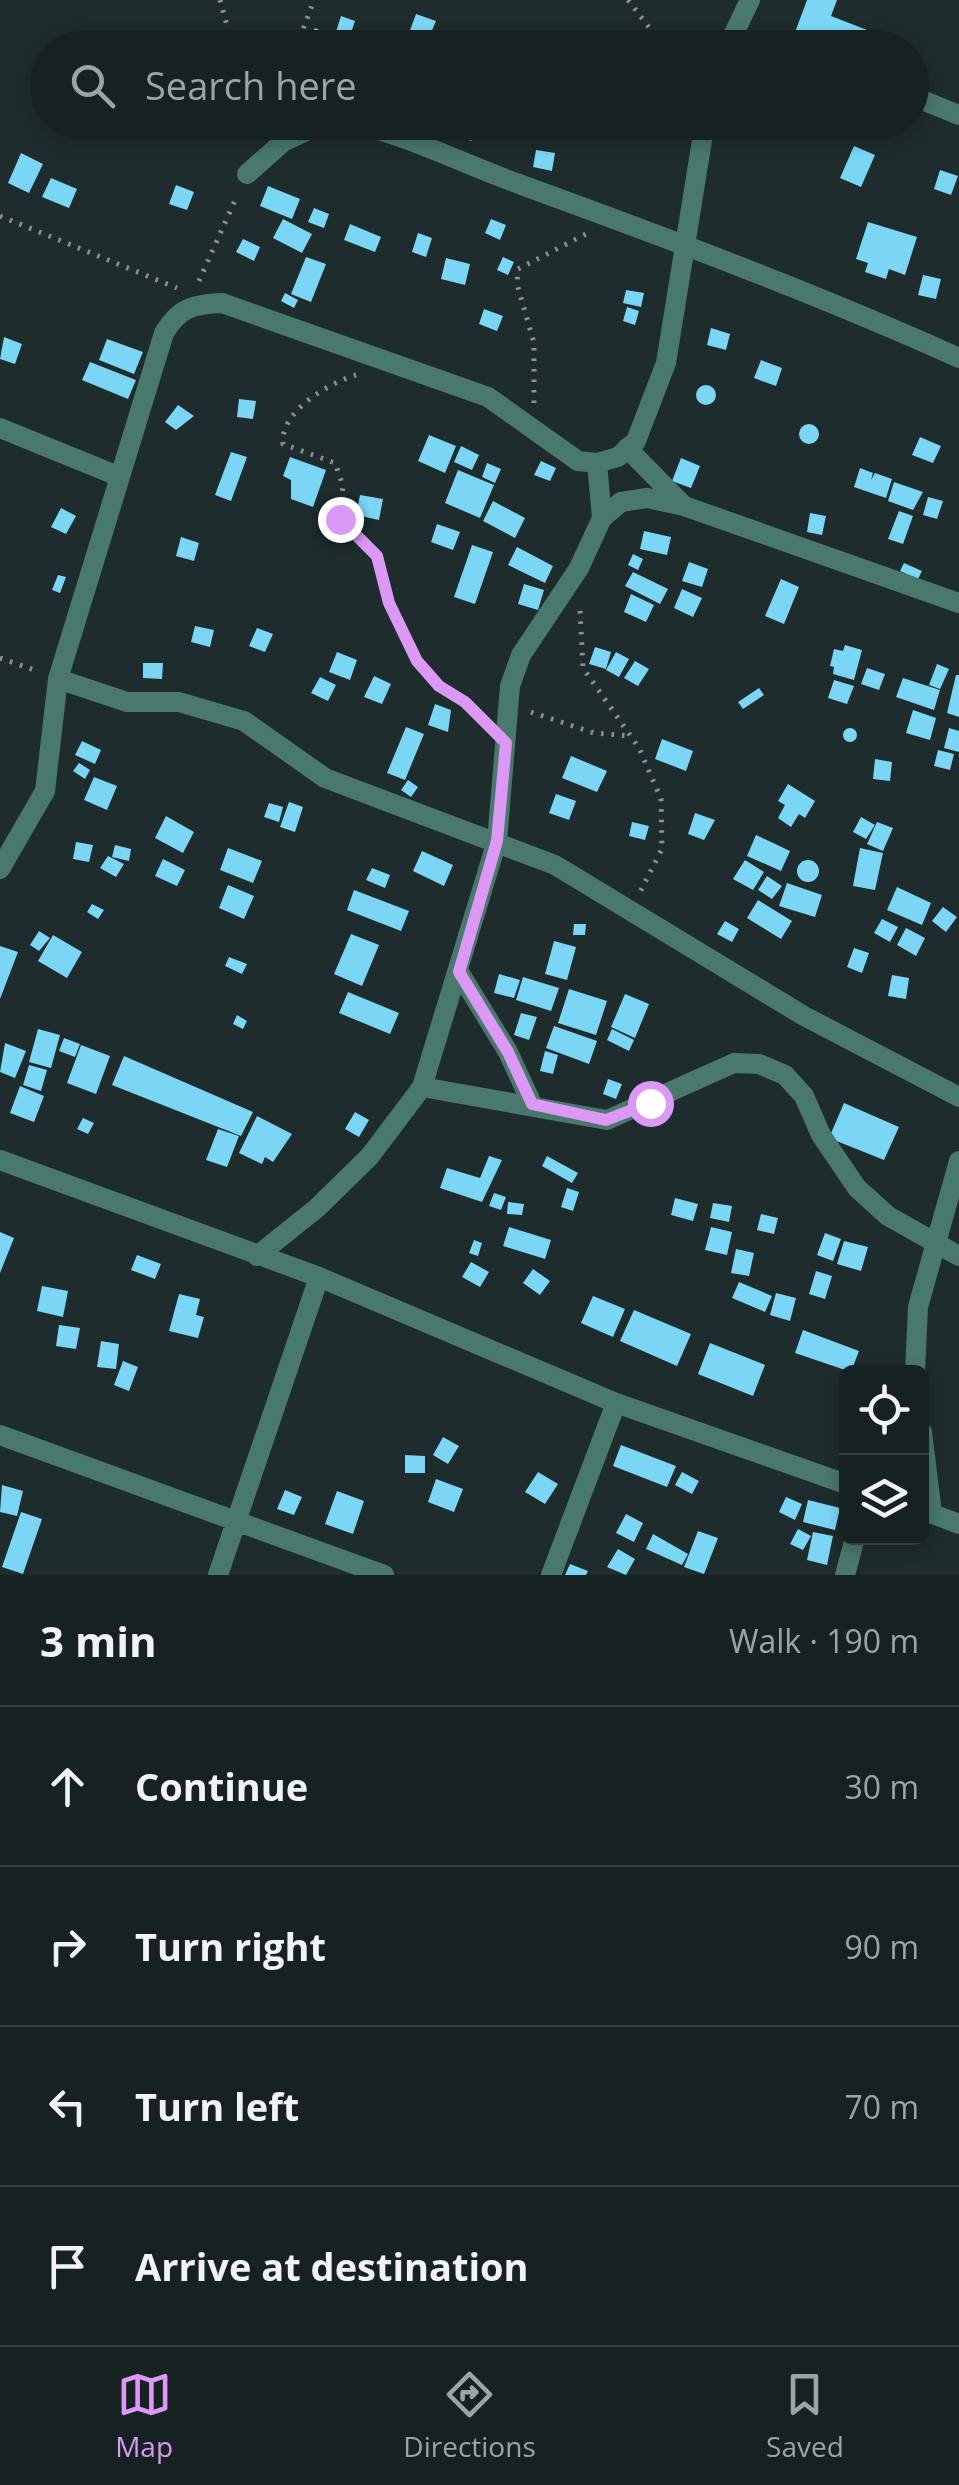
<!DOCTYPE html>
<meta charset="utf-8">
<style>
body{margin:0;font-family:"Open Sans",sans-serif;background:#232e2f;color:#f1f3f6}
.controls{position:absolute;right:30px;bottom:30px;display:grid;overflow:hidden;border-radius:15px;box-shadow:0 5px 15px #0003}
.controls button{width:90px;height:90px;display:grid;place-items:center;padding:0;border:0;border-bottom:2px solid #353e40;background:#162122;color:#f1f3f6;font:50px sans-serif}
.stop{position:absolute;width:30px;height:30px;margin:-22px;border:8px solid #db99f5;border-radius:50%;background:#fff}
.stop.end{background:#db99f5;border-color:#fff;box-shadow:0 2px 10px #0008}
.list{margin:0;padding:0;list-style:none}
h2{display:flex;justify-content:space-between;align-items:center;height:130px;margin:0;padding:0 40px;font-size:42px}
h2 small{font-size:32px;font-weight:400;color:#9ea3a5}
.list li{display:grid;grid-template-columns:65px 1fr auto;gap:30px;align-items:center;box-sizing:border-box;height:160px;padding:0 40px;border-top:2px solid #353e40}
.list b{display:block;font-size:38px;white-space:nowrap}
.list em{font-size:32px;font-style:normal;color:#9ea3a5}
.icon{flex:none;width:55px;height:55px;fill:none;stroke:currentColor;stroke-width:2;stroke-linecap:round;stroke-linejoin:round}
.map{position:relative;flex:none;width:959px;height:1575px;overflow:hidden}
.search{position:absolute;background:#162122;box-shadow:0 5px 15px #0003;left:30px;right:30px;top:30px;height:110px;display:flex;align-items:center;gap:25px;box-sizing:border-box;padding:0 35px;border-radius:55px;color:#9ea3a5;font-size:38px}
.sheet{height:770px;background:#162122}
nav{display:flex;justify-content:space-around;align-items:center;box-sizing:border-box;height:140px;border-top:2px solid #353e40;background:#162122;font-size:28px;color:#9ea3a5}
nav a{display:grid;justify-items:center;gap:5px}
nav .on{color:#db99f5}
.map>svg:first-child{display:block}
.building{fill:#7bd6f5}
.lines{fill:none;stroke-linecap:round;stroke-linejoin:round}
.path{stroke:#899394;stroke-width:5;stroke-dasharray:2.5 8;stroke-linecap:butt}
.minor{stroke:#49786c;stroke-width:20}
.route{stroke:#db99f5;stroke-width:12}
</style>
<div class="map">
<svg width="959" height="1575" viewBox="0 0 959 1575">
<rect width="100%" height="100%" fill="#1e2c2d"/>
<path class="building" d="M807,0H837L831,16L880,35L875,48H827L794,35Z
M416,14L436,21L428,40L409,33Z
M341,16L355,21L349,39L335,35Z
M315,28L330,35L323,48H304Z
M695,36L717,44L716,48H691Z
M455,122L479,124L471,141L451,131Z
M593,122H608V137H593Z
M822,122H847L842,137L820,130Z
M854,146L875,155L861,187L840,178Z
M536,150L555,153L552,171L533,167Z
M21,153L43,164L29,193L8,183Z
M940,170L958,176L951,195L934,189Z
M51,178L77,189L69,208L42,197Z
M176,185L194,192L187,210L169,204Z
M268,186L300,199L292,219L260,206Z
M314,208L329,214L324,228L308,222Z
M283,219L312,234L302,253L273,238Z
M491,219L506,225L500,240L485,233Z
M868,222L917,237L905,275L889,269L886,279L865,272L868,263L856,259Z
M350,224L381,237L375,252L344,240Z
M418,233L432,238L426,257L412,252Z
M243,239L260,247L254,261L236,252Z
M306,257L326,264L311,302L291,294Z
M503,257L514,262L508,275L497,270Z
M446,258L470,264L465,285L441,279Z
M923,275L941,279L936,299L918,295Z
M626,290L644,293L641,307L623,303Z
M285,293L298,300L294,308L281,301Z
M627,307L639,311L635,325L623,321Z
M484,309L503,316L497,331L479,324Z
M711,328L730,334L726,350L707,345Z
M4,337L22,344L15,364L0,359Z
M107,339L143,352L134,374L99,360Z
M761,360L782,368L776,386L754,378Z
M90,362L136,380L128,399L82,380Z
M696 395a10 10 0 1 1 20 0a10 10 0 1 1-20 0Z
M239,399L256,401L253,419L237,417Z
M178,405L194,416L176,430L165,422Z
M799 434a10 10 0 1 1 20 0a10 10 0 1 1-20 0Z
M429,435L456,446L445,473L418,461Z
M920,437L941,446L933,463L912,455Z
M461,446L479,455L472,470L454,462Z
M231,452L247,457L231,501L215,495Z
M290,457L326,470L313,507L291,499V480L283,476Z
M681,458L700,466L691,488L672,481Z
M541,461L556,468L550,481L534,475Z
M487,463L501,469L495,483L482,477Z
M860,468L873,473L871,480L875,473L892,479L886,498L854,487Z
M458,470L494,485L480,518L445,503Z
M894,482L923,492L913,510L888,501Z
M360,495L383,499L379,520L356,515Z
M928,497L943,501L937,519L923,515Z
M493,501L525,518L515,538L483,521Z
M61,508L76,516L66,534L51,527Z
M899,511L913,516L903,544L888,539Z
M810,513L826,516L822,535L807,532Z
M437,524L460,532L453,550L431,542Z
M644,531L671,537L667,555L640,549Z
M181,537L199,543L194,561L176,556Z
M472,545L493,552L475,604L454,597Z
M517,547L553,566L545,583L508,565Z
M633,554L643,559L638,570L628,565Z
M689,562L708,569L702,587L682,581Z
M904,563L922,571L918,579L900,571Z
M633,572L668,589L660,604L625,586Z
M58,575L66,577L60,593L52,590Z
M781,579L799,587L784,624L765,616Z
M524,584L544,590L538,610L518,604Z
M682,589L702,598L693,617L674,608Z
M631,594L654,605L646,622L624,612Z
M195,626L214,630L210,647L191,642Z
M257,628L273,634L265,652L249,646Z
M845,645L862,650L854,680L833,674L834,667L830,666L834,649L843,651Z
M595,647L611,652L606,669L589,664Z
M337,652L357,660L350,680L329,672Z
M616,652L629,659L619,677L606,670Z
M635,661L649,669L638,686L624,678Z
M143,663H163L162,679L143,678Z
M937,664L949,669L940,689L929,685Z
M867,668L885,674L879,690L861,684Z
M956,675H959V717L947,713Z
M374,676L391,684L382,704L364,697Z
M320,677L336,685L328,701L311,693Z
M903,678L940,690L934,710L896,697Z
M834,680L854,686L847,704L828,698Z
M759,688L764,695L743,709L738,702Z
M435,704L451,710L448,732L428,725Z
M913,710L936,718L930,740L906,733Z
M406,727L424,734L405,780L387,773Z
M843 735a7 7 0 1 1 14 0a7 7 0 1 1-14 0Z
M949,728L959,731V752L944,748Z
M662,739L693,751L686,771L655,759Z
M82,741L101,750L95,764L75,755Z
M938,750L954,754L950,770L934,766Z
M571,756L607,771L597,792L562,778Z
M875,759L892,762L890,781L873,779Z
M79,763L90,770L85,779L73,771Z
M94,777L117,786L107,810L84,800Z
M408,780L418,787L411,797L401,790Z
M788,784L815,801L805,818L799,814L791,827L778,818L785,805L778,801Z
M556,794L576,801L569,820L549,813Z
M289,802L303,807L295,832L280,827Z
M269,803L283,807L279,822L264,817Z
M695,813L715,820L704,840L688,834Z
M166,816L194,832L183,853L155,838Z
M861,817L875,825L866,839L853,832Z
M632,822L649,826L645,840L629,836Z
M877,822L893,828L883,851L867,844Z
M756,835L790,851L781,871L747,856Z
M76,842L93,845L89,862L73,859Z
M115,845L131,849L129,861L112,857Z
M228,848L262,861L253,883L220,870Z
M860,848L883,853L875,890L853,886Z
M422,851L453,865L444,886L413,871Z
M108,856L124,864L116,877L100,868Z
M163,859L185,870L177,886L155,876Z
M745,860L764,872L753,890L733,879Z
M797 871a11 11 0 1 1 22 0a11 11 0 1 1-22 0Z
M372,868L390,875L385,888L366,880Z
M767,876L782,886L772,899L758,890Z
M787,883L822,895L815,917L779,906Z
M228,885L254,896L244,919L219,908Z
M897,887L931,903L922,925L887,910Z
M354,890L409,911L401,931L347,910Z
M758,900L792,921L781,939L747,918Z
M92,904L104,910L98,919L87,912Z
M943,907L957,917L946,932L932,921Z
M882,919L898,927L890,942L874,933Z
M725,921L739,929L732,942L717,934Z
M574,924H586L585,935H573Z
M906,928L925,938L916,956L897,945Z
M39,931L50,938L39,951L30,945Z
M351,934L379,945L362,986L334,974Z
M53,935L82,952L67,978L38,961Z
M554,941L576,947L567,980L545,974Z
M0,946L18,952L0,999Z
M854,948L869,953L862,973L847,967Z
M229,957L247,964L242,974L225,966Z
M499,974L520,980L514,998L494,993Z
M892,975L909,978L906,999L888,996Z
M523,977L559,988L551,1011L516,1000Z
M569,989L607,1001L596,1035L558,1023Z
M348,992L399,1013L390,1034L339,1013Z
M625,994L649,1004L635,1038L611,1027Z
M521,1013L537,1017L529,1040L514,1035Z
M237,1015L247,1021L243,1029L233,1024Z
M554,1026L597,1041L589,1064L546,1048Z
M38,1029L60,1035L51,1068L29,1062Z
M612,1029L634,1040L629,1051L607,1040Z
M64,1038L80,1044L75,1057L59,1051Z
M5,1043L26,1051L15,1078L0,1072Z
M81,1045L110,1056L96,1094L67,1083Z
M545,1051L558,1055L553,1074L540,1071Z
M124,1056L253,1112L241,1136L112,1085Z
M29,1065L47,1070L41,1091L23,1085Z
M608,1079L622,1084L616,1099L603,1094Z
M20,1086L44,1096L34,1122L10,1113Z
M844,1103L899,1127L884,1160L829,1138Z
M355,1112L369,1120L359,1137L345,1129Z
M257,1116L292,1134L273,1162L265,1157L262,1164L239,1153Z
M83,1118L94,1123L88,1134L77,1129Z
M218,1129L239,1136L227,1167L206,1160Z
M489,1156L502,1160L482,1202L440,1188L447,1168L480,1178Z
M547,1156L578,1173L572,1183L542,1166Z
M567,1188L579,1192L573,1211L561,1207Z
M494,1193L506,1197L501,1210L489,1206Z
M675,1198L698,1204L693,1221L671,1215Z
M508,1202L524,1204L522,1215L507,1214Z
M713,1203L732,1206L729,1222L710,1218Z
M761,1214L778,1218L774,1234L757,1230Z
M509,1227L551,1240L545,1259L503,1246Z
M711,1227L732,1232L727,1255L705,1250Z
M0,1232L14,1238L0,1273Z
M825,1233L841,1239L833,1261L817,1255Z
M474,1240L482,1243L478,1256L469,1253Z
M844,1241L868,1247L861,1271L837,1264Z
M736,1249L754,1253L749,1276L731,1273Z
M137,1255L161,1264L155,1279L131,1270Z
M471,1262L489,1272L480,1287L462,1277Z
M533,1269L550,1281L540,1295L523,1283Z
M816,1271L832,1276L825,1299L809,1294Z
M739,1282L772,1296L765,1312L732,1298Z
M42,1286L68,1291L63,1317L37,1311Z
M776,1293L796,1298L790,1321L770,1315Z
M179,1294L200,1299L196,1315L204,1317L198,1338L169,1331Z
M593,1296L625,1309L613,1337L581,1323Z
M634,1310L691,1334L677,1366L620,1341Z
M59,1325L80,1328L76,1349L56,1346Z
M803,1330L859,1351L851,1372L795,1353Z
M101,1341L119,1344L116,1369L97,1367Z
M710,1343L765,1365L753,1396L698,1374Z
M123,1361L138,1367L129,1391L114,1385Z
M443,1437L459,1446L448,1464L433,1455Z
M621,1445L676,1466L667,1487L613,1466Z
M405,1455L425,1456V1473H405Z
M538,1472L558,1484L545,1504L525,1492Z
M682,1472L699,1481L692,1494L675,1485Z
M436,1479L463,1489L454,1512L428,1502Z
M2,1485L23,1491L17,1516L0,1512Z
M285,1490L302,1497L294,1515L277,1509Z
M337,1491L364,1501L353,1534L325,1524Z
M786,1497L802,1504L795,1520L779,1512Z
M808,1500L840,1508L835,1530L803,1522Z
M21,1512L42,1519L23,1574L2,1567Z
M626,1514L643,1523L634,1542L616,1533Z
M798,1529L811,1536L803,1550L790,1544Z
M698,1531L718,1538L704,1574L684,1567Z
M813,1532L833,1536L827,1565L807,1560Z
M653,1534L688,1554L682,1565L646,1549Z
M618,1549L635,1559L626,1575L607,1567Z
M570,1564L588,1571L586,1575H565Z"/>
<g class="lines">
<path class="path" d="M220,0L233,48
M628,0L665,48
M296,48L314,0
M0,216L177,288
M199,281L237,196
M356,375C329,383 280,411 283,444L335,463L343,486L339,519L377,557L389,603L417,661L439,686L482,720
M534,403V343L517,284L518,269L586,234
M580,611L583,668L639,748L661,799L662,849L640,892
M0,658L37,671
M531,712L594,733L631,736"/>
<path class="minor" d="M729,42L789,48
M727,48L750,0
M912,96L959,115
M348,122C408,135 461,163 519,184C667,238 815,293 959,358
M247,174L283,142L325,122
M0,428L118,476
M627,448L682,504
M597,463L602,518
M58,679L127,702H179L244,721L325,778L555,865L804,1016L959,1097
M0,869L45,791L58,679L164,333C179,308 193,304 222,303L488,397L578,461L597,463L618,457L636,441L666,363L705,122
M459,972L508,1052L532,1104
M422,1087L607,1120L734,1063L759,1064L785,1075L804,1096L821,1135L857,1188L888,1216L959,1256
M0,1160L319,1277L616,1403L846,1484
M257,1256L317,1208L370,1156L422,1087L497,841L510,686L521,655L579,568L602,518L621,502L647,498L684,506L959,603
M915,1372L918,1307L959,1161
M922,1432L932,1514
M0,1435L384,1575
M922,1510L959,1524
M218,1575L319,1277
M551,1575L616,1403
M845,1575L855,1538"/>
</g>
<g class="lines">
<path class="route" d="M340,519L377,556L389,603L417,661L439,686L465,702L506,743L497,841L459,972L508,1052L532,1104L606,1120L650,1103"/>
</g>
</svg>
<div class="controls">
<button><svg class="icon" aria-label="locate" viewBox="0 0 24 24"><circle cx="12" cy="12" r="6"/><path d="M12 2v4M12 18v4M2 12h4M18 12h4"/></svg></button>
<button><svg class="icon" aria-label="layers" viewBox="0 0 24 24"><path d="M12 4l9 5-9 5-9-5zM3 14l9 5 9-5"/></svg></button>
</div>
<div class="stop" style="left:650px;top:1103px"></div>
<div class="stop end" style="left:340px;top:519px"></div>
<div class="search"><svg class="icon" aria-label="search" viewBox="0 0 24 24"><circle cx="10" cy="10" r="6"/><path d="M15 15l6 6"/></svg>Search here</div>
</div>
<section class="sheet">
<h2>3 min<small>Walk · 190 m</small></h2>
<ul class="list">
<li><svg class="icon" aria-label="ahead" viewBox="0 0 24 24"><path d="M12 20V5M6 11l6-6 6 6"/></svg><div><b>Continue</b></div><em>30 m</em></li>
<li><svg class="icon" aria-label="right" viewBox="0 0 24 24"><path d="M7 20v-9h11M14 6l5 5-5 5"/></svg><div><b>Turn right</b></div><em>90 m</em></li>
<li><svg class="icon" aria-label="left" viewBox="0 0 24 24"><path d="M17 20v-9H6M10 6l-5 5 5 5"/></svg><div><b>Turn left</b></div><em>70 m</em></li>
<li><svg class="icon" aria-label="arrive" viewBox="0 0 24 24"><path d="M6 21V4h12l-3 4 3 4H6"/></svg><div><b>Arrive at destination</b></div></li>
</ul>
</section>
<nav>
<a class="on"><svg class="icon" aria-label="map" viewBox="0 0 24 24"><path d="M3 6l6-2 6 2 6-2v14l-6 2-6-2-6 2zM9 4v14M15 6v14"/></svg>Map</a>
<a><svg class="icon" aria-label="directions" viewBox="0 0 24 24"><path d="M12 3l9 9-9 9-9-9zM9 14v-3h6M13 9l2 2-2 2"/></svg>Directions</a>
<a><svg class="icon" aria-label="saved" viewBox="0 0 24 24"><path d="M7 4h10v16l-5-4-5 4z"/></svg>Saved</a>
</nav>
